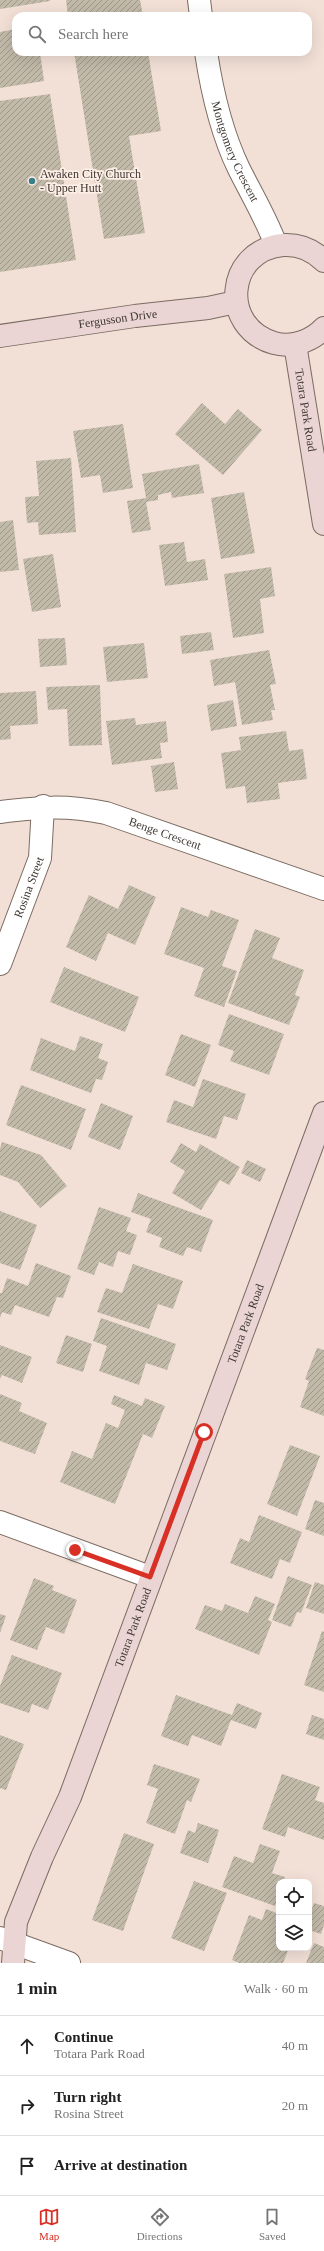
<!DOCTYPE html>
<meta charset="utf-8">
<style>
body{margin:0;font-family:"Times New Roman",serif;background:#f6f6f6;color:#222}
.controls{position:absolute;right:12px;bottom:12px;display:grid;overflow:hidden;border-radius:8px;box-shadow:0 4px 16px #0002}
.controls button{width:36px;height:36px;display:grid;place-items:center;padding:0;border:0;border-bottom:1px solid #e0e0e0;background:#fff;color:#222;font:20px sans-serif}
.stop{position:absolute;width:12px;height:12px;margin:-9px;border:3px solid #d93025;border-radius:50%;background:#fff}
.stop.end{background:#d93025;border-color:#fff;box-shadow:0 1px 4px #0008}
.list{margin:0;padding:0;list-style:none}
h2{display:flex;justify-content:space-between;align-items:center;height:52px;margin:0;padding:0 16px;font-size:17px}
h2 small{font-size:13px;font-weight:400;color:#767676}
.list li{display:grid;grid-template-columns:26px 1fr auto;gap:12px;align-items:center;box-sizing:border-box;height:60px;padding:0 16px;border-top:1px solid #e0e0e0}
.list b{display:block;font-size:15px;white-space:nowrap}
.list p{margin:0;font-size:13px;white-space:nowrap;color:#767676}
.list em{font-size:13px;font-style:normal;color:#767676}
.icon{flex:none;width:22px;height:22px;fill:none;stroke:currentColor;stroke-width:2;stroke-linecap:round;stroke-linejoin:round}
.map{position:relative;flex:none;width:324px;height:1963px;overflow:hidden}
.search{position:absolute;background:#fff;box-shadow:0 4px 16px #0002;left:12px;right:12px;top:12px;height:44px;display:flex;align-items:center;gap:10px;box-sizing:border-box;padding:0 14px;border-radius:12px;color:#767676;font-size:15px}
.sheet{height:232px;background:#fff}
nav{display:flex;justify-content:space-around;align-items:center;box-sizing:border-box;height:56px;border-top:1px solid #e0e0e0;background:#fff;font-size:11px;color:#767676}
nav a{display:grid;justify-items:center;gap:2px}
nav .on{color:#d93025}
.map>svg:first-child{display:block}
.building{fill:url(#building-hatch)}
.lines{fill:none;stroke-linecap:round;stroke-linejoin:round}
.street-casing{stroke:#7b6b62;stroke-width:24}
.secondary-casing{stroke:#7b6b62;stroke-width:24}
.street{stroke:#fff;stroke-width:22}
.secondary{stroke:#ead4d4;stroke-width:22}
.route{stroke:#d93025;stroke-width:5}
.poi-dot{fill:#3a7e8c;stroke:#fdeee6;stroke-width:1.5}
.labels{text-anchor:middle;stroke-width:3.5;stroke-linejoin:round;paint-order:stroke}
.street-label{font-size:12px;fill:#3e3733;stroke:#fdeee6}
.poi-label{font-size:12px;fill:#3e3733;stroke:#fdeee6;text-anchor:start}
</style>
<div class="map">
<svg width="324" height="1963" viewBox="0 0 324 1963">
<defs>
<pattern id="building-hatch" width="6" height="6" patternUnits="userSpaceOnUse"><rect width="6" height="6" fill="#c2baa9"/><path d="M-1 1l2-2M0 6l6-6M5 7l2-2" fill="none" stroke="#9f988a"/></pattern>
</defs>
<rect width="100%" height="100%" fill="#f2e0d6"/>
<path class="building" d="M0,0H50V1L0,9Z
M66,0H140L143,16H68Z
M16,29V52H40L44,81L0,88V32Z
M74,52H148L161,131L129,136L145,233L104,239Z
M50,94L76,260L0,272V101Z
M202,403L225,424L238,409L262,430L223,475L175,434Z
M123,424L133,488L103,493L100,475L81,478L73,431Z
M71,458L76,532L39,535L38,522L27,523L25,497L39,496L36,461Z
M199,464L204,493L172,498L171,492L158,495V500L146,502L151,530L132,533L127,501L146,498L142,474Z
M244,492L255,553L221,559L211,498Z
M13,520L19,570L0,572V522Z
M184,542L187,562L205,559L208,580L165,586L159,545Z
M53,554L61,607L32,612L23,559Z
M271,567L275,596L260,599L264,633L233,638L224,574Z
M211,632L214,650L182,654L180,636Z
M65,638L67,665L40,667L38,639Z
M144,643L148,678L107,682L103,647Z
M269,650L276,684L270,685L275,710H271L273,720L242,725L235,682L214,686L210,660Z
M100,685L102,745L69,746L67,709L48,710L46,687Z
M36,691L38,724L10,726L11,739L0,740V693Z
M233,700L237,726L211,731L207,705Z
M135,718L136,725L166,721L168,742L160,743L162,758L112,765L106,721Z
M286,731L289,751L303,749L307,779L278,783L280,799L247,803L245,786L226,789L221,753L241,750L239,737Z
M174,762L178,789L155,792L151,766Z
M129,885L156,897L135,945L108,933L96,961L66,947L89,895L118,909Z
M181,907L208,917L211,910L239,920L222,966L237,971L224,1007L194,996L204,968L164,954Z
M255,929L280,938L272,958L304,970L295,995L300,997L289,1025L228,1003Z
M64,967L139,997L125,1032L50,1002Z
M229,1014L284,1034L269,1075L230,1061L234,1051L218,1045Z
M181,1034L211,1045L195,1087L165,1075Z
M80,1036L103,1044L98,1058L108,1062L102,1080L96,1079L91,1093L30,1070L41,1038L75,1051Z
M203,1079L246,1094L237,1120L224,1116L216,1139L166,1122L174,1100L193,1107Z
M21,1085L86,1109L71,1150L6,1125Z
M101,1103L133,1116L120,1150L88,1137Z
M2,1142L41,1155L67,1186L40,1208L18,1182L0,1175V1149Z
M181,1143L196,1152L200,1144L240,1167L229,1185L220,1180L201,1210L172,1193L185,1171L170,1162Z
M247,1160L266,1169L260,1182L241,1173Z
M138,1193L213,1220L201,1252L187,1247L183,1256L159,1247L162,1238L146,1232L151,1219L131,1212Z
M99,1207L131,1218L126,1231L137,1235L130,1255L118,1251L113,1267L99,1262L94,1275L77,1269Z
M0,1211L37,1225L20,1270L0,1263Z
M36,1263L71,1276L63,1298L57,1297L49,1317L15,1305L11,1315L2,1312L0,1318V1293H2L7,1278L28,1286Z
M133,1264L183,1281L173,1309L158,1304L149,1329L97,1312L106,1288L122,1293Z
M101,1318L176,1344L167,1370L146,1363L139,1385L99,1371L107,1346L93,1341Z
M66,1335L92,1344L83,1372L56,1363Z
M0,1345L32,1357L22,1383L2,1375L0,1379Z
M317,1348L324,1350V1416L300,1407L309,1381L305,1379Z
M0,1394L22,1403L19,1411L47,1423L35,1454L0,1441Z
M114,1395L142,1406L145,1398L165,1406L152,1438L143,1434L115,1504L60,1482L72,1451L92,1459L106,1423L118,1428L125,1410L111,1404Z
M290,1445L320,1456L297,1516L267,1504Z
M315,1500L324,1503V1536L305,1529Z
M259,1515L302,1532L290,1563L280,1559L272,1579L230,1563L240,1538L249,1542Z
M288,1576L312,1585L301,1613L297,1612L291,1627L272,1620Z
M34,1578L54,1586L52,1590L77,1600L64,1634L46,1627L37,1650L10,1640Z
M315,1582L324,1585V1614L306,1608Z
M255,1596L275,1604L268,1620L272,1622L259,1655L195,1629L205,1605L222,1611L225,1604L248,1613Z
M0,1614L6,1616L0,1633Z
M322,1631L324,1632V1692L304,1685Z
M12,1655L62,1673L48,1710L32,1704L29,1713L0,1703V1686Z
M176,1695L232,1715L237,1703L262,1713L256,1729L231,1720L221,1746L192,1735L188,1746L161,1736Z
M312,1715L324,1719V1740L306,1734Z
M0,1735L24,1744L6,1790L0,1788Z
M154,1764L200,1779L191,1802L187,1800L175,1834L146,1823L158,1789L147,1785Z
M282,1774L320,1787L315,1800L324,1803V1840L288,1827L285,1837L262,1829Z
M198,1823L219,1830L208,1863L180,1853L188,1830L195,1833Z
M124,1833L154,1844L123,1931L92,1920Z
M260,1844L280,1851L272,1873L285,1877L284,1882H279V1895L275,1906L222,1887L234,1856L253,1863Z
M194,1881L227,1893L204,1951L171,1938Z
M314,1903L324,1906V1925L321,1934L309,1930V1917Z
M266,1909L279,1914V1948H289L283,1963H239L232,1960L249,1915L262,1920Z
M314,1943L324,1947V1963H306Z"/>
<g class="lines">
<g class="street-casing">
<g id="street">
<path d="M199,0L201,16"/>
<path id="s1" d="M206,52C212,92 221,132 239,169C252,195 266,218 276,245"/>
<path id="s2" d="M0,812C40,807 66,805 106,813L324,889"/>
<path id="s3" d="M0,964L40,858L43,806"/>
<path d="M0,1522L150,1577"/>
<path d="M0,1938L69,1963"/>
</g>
</g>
<g class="secondary-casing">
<g id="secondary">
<path d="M324,261C313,250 299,244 283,245C226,250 219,327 274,343C292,348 312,341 324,328"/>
<path id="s4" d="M0,336L135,316L208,308L236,302"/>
<path id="s5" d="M295,344L324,524"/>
<path id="s6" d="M13,1963L16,1922L42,1857L70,1797L324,1113"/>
</g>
</g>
<use href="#street" class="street"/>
<use href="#secondary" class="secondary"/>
</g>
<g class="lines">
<path class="route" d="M75,1550L150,1577L204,1432"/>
</g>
<circle class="poi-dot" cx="32" cy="181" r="4"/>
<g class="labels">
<g class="street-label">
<text dy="4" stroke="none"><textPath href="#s1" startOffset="104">Montgomery Crescent</textPath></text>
<text dy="4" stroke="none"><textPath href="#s4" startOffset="119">Fergusson Drive</textPath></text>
<text dy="4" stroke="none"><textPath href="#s5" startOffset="67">Totara Park Road</textPath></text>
<text dy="4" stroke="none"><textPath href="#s2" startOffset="169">Benge Crescent</textPath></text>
<text dy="4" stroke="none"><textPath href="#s3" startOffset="82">Rosina Street</textPath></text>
<text dy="4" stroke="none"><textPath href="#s6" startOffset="682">Totara Park Road</textPath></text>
<text dy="4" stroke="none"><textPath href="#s6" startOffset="358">Totara Park Road</textPath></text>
</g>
<g class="poi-label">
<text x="40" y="178">Awaken City Church<tspan x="40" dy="14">- Upper Hutt</tspan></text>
</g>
</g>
</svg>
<div class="controls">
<button><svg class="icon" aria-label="locate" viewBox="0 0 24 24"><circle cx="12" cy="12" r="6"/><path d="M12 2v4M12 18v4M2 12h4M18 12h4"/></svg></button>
<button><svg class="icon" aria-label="layers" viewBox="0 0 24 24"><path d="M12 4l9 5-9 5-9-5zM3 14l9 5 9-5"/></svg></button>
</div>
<div class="stop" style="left:204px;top:1432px"></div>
<div class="stop end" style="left:75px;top:1550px"></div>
<div class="search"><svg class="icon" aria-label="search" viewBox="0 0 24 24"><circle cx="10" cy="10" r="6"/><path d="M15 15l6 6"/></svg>Search here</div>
</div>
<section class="sheet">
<h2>1 min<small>Walk · 60 m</small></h2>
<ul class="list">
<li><svg class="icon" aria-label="ahead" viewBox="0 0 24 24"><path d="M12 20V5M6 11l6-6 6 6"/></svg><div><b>Continue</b><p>Totara Park Road</p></div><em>40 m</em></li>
<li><svg class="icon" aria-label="right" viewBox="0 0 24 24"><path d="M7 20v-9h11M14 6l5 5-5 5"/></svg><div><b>Turn right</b><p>Rosina Street</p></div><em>20 m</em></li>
<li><svg class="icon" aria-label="arrive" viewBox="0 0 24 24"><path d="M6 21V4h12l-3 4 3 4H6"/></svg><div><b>Arrive at destination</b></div></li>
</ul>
</section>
<nav>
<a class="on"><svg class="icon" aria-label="map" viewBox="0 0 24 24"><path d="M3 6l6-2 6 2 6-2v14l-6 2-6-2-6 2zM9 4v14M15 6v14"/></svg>Map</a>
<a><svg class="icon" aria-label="directions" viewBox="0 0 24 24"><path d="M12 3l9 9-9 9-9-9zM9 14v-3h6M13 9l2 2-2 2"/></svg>Directions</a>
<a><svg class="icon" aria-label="saved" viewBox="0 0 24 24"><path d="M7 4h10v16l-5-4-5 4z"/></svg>Saved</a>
</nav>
